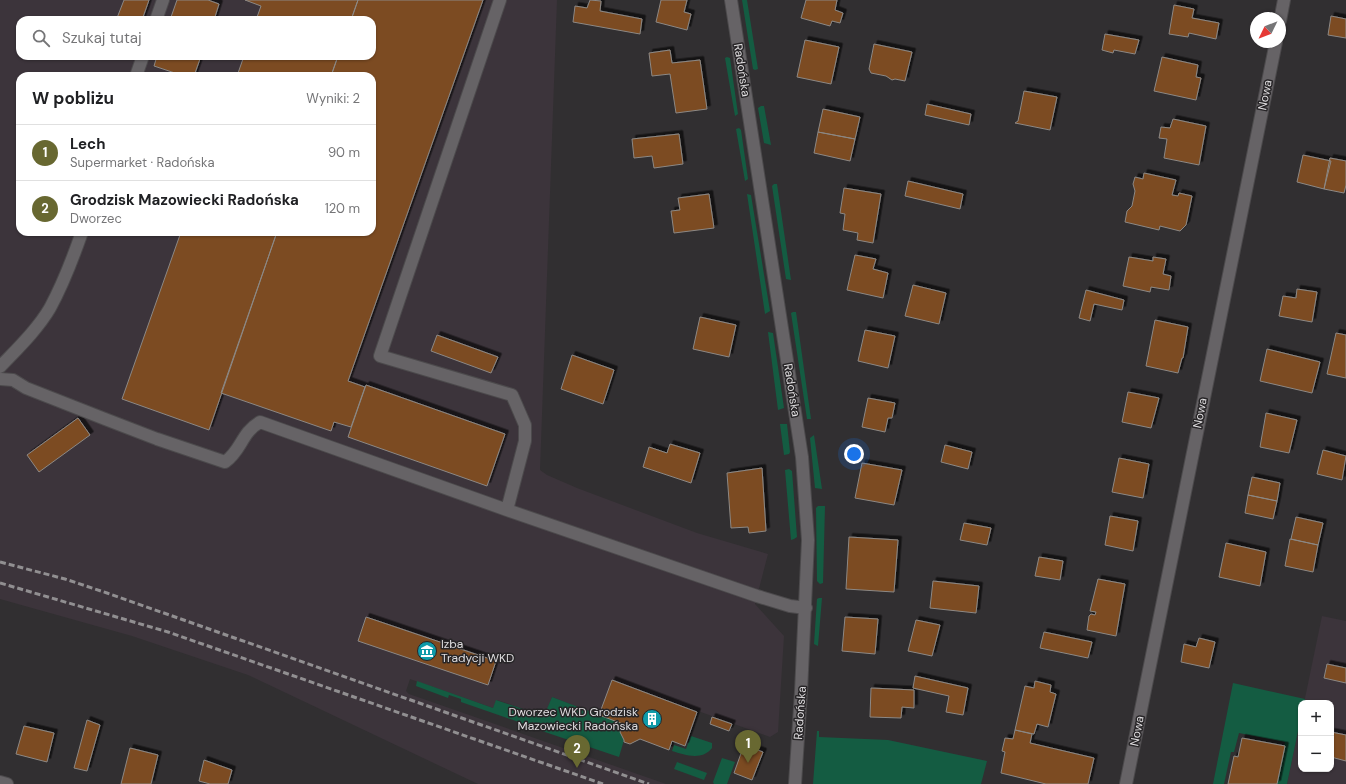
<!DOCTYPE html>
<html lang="pl">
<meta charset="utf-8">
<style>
body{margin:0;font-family:"DM Sans",sans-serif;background:#f6f6f6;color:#202124}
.controls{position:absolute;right:12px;bottom:12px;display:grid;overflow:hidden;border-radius:8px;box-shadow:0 1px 3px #0004}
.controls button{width:36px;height:36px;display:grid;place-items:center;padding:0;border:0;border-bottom:1px solid #e0e0e0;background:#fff;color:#202124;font:20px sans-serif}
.compass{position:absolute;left:1250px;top:12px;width:36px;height:36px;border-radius:50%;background:#fff;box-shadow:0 1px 3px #0004;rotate:227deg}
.you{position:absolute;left:854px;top:454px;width:14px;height:14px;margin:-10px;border:3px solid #fff;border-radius:50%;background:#1a73e8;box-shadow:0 0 0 6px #1a73e833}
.badge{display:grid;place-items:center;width:26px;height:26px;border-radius:50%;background:#686831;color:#fff;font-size:13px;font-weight:700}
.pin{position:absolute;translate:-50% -33px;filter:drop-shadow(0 1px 2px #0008)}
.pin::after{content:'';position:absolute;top:21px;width:14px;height:12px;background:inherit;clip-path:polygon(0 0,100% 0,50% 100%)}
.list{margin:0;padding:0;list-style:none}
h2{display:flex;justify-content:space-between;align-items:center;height:52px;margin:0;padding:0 16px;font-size:17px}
h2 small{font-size:13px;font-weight:400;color:#757577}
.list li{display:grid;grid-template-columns:26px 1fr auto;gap:12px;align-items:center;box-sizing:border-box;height:56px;padding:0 16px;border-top:1px solid #e0e0e0}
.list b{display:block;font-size:15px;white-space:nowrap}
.list p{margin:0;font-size:13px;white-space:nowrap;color:#757577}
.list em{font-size:13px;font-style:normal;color:#757577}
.icon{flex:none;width:22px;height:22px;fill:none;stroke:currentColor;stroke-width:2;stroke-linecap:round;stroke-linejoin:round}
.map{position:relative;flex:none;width:1346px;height:784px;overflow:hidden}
.search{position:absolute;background:#fff;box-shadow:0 1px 3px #0004;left:16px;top:16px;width:360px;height:44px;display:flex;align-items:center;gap:10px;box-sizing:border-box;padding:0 14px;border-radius:12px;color:#757577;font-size:15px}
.panel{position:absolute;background:#fff;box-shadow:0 1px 3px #0004;left:16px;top:72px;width:360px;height:164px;border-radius:12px}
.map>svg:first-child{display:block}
.built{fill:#3c343b;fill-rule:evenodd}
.green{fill:#145c42}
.building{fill:#7c4b20;stroke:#8c8885;filter:url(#shadow)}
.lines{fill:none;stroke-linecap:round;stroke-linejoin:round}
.minor-casing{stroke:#4c4a4c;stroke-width:14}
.minor{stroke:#666366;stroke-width:12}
.rail{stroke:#918f91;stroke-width:3;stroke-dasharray:6 3;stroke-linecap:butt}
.labels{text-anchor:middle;stroke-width:3;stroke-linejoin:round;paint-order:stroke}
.street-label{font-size:12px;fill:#dfdddf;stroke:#272527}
.poi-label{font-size:12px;fill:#dfdddf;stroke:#272527;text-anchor:start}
</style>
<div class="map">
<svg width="1346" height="784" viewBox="0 0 1346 784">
<defs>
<filter id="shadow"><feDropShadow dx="3.5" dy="-3.5" stdDeviation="0" flood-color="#0009"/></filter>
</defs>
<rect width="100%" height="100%" fill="#312f31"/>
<path class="built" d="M0,0H557L540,470L547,475L577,488L697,533L768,554L755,604L784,636L778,732L770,737L612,680L599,715L552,697L545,716L497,700L493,708L410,679L406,691L409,694L666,784H478L248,675L132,636L0,599ZM20,20H372V56H20ZM20,76H372V232H20Z
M1322,616L1346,621V784H1287L1301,717V769H1331V703H1304Z"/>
<path class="green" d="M742,0H747L758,69L755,70L753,69Z
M727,57L730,58L738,114L735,116L725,58Z
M761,106H764L771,145L764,143L758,108Z
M739,128L741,130L748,179L745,181L736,129Z
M774,184H777L791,280L786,279L772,186Z
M747,194L751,195L770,311L765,314Z
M793,312H796L811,419H807L791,313Z
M768,332L773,333L784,408L778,410Z
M780,424H787L790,452L789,454L784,455Z
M814,435L822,489L815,488L810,438Z
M789,469L792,471L797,537L794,539L791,540L785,470Z
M818,506H825L823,583L820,584L817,581L816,508Z
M819,598H822L818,646L814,644L817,599Z
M417,681L493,708L496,700L544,716L552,697L623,724L620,732L624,740L619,757L542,731L544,726L532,722L530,726L461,702V699L449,695L448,698L416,686Z
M1233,683L1305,699L1304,703H1301V717L1287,784H1277L1285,742L1239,733L1234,752H1231L1224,784H1213Z
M817,731H819V737L888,740L987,761L981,784H813Z
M691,736L712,743V748C702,761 685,755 672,751L674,745L686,749Z
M722,758L735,762L727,784H714L713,782Z
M677,762L707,773L704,780L674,769Z"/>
<path class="building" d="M124,0H149L142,20H123L117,18Z
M177,0H208L219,4L214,20H170Z
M245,0H358L351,20H256L261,6Z
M358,0H483L348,381L365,387L351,427L334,422L331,431L221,393L277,232H372V76H331L338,56H372V20H351Z
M590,0L601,1L600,11L642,19L640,34L573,22L575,6L587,8Z
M661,0H687L684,12L691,14L687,30L656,22Z
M806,0H837L835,10L843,13L840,23L832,21L830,26L801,18Z
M1174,5L1194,9L1192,18L1219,23L1216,39L1189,33L1188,37L1169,34Z
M1331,16L1346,19V38L1328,35Z
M1105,34L1139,40L1135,54L1114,50L1113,53L1102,50Z
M805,40L839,47L831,84L797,77Z
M874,44L912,52L905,81L895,79L892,80L886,76L871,73L869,69Z
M670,50L672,63L700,60L707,109L676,113L670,74L652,76L649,53Z
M157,56H201L194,76H184L154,66Z
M244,56H338L331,76H237Z
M1162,57L1198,65L1196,77L1201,78L1196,100L1154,91Z
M1024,91L1057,97L1050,130L1015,123L1018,121Z
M927,104L971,114L969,125L925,115Z
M823,109L860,117L855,139L818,132Z
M1173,119L1206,126L1199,165L1164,158L1167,139L1159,138L1161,127L1170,128Z
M818,132L855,139L850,161L814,153Z
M679,134L683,164L654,168L652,156L634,158L632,139Z
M1303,155L1331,161L1324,189L1297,182Z
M1330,158L1346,161V185L1344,193L1324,189Z
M1144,173L1176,180L1172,195L1178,196L1179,193L1192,196L1186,225L1180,231L1160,226L1159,230L1125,222L1127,211L1132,206L1135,191L1133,184L1135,177L1143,179Z
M908,181L963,194L960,209L905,196Z
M844,188L881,194L873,243L857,240L858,233L843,230L845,214L840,213Z
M709,194L714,228L674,233L671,211L680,210L678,198Z
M181,232H277L209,430L122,399Z
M855,255L876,259L873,269L888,273L883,298L847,290Z
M1129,257L1153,261V257L1166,259L1163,274L1171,276L1169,290L1151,287L1150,292L1123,286Z
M913,285L946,293L939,324L905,316Z
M1297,289L1317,292L1312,322L1279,316L1283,296L1296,298Z
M1086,290L1124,300L1122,310L1094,304L1090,321L1079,318Z
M700,317L736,325L729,357L693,349Z
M1155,320L1188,327L1183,358H1182L1178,373L1146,366Z
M865,330L895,336L888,368L858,361Z
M1336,333L1346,335V378L1327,374Z
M437,335L498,357L491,373L431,351Z
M1267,349L1320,362L1312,393L1260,381Z
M572,355L614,370L603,404L561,389Z
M366,385L505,434L487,486L348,437Z
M1128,392L1159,398L1151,428L1122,422Z
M868,398L895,403L892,418H888L885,432L862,427Z
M1266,413L1297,420L1289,453L1260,447Z
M78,418L90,435L39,472L27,455Z
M670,444L700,453L691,483L643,467L649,447L667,453Z
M945,445L972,452L968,469L941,462Z
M1323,450L1346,456L1342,480L1317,474Z
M1119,458L1149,464L1143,498L1112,492Z
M862,463L902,470L894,505L855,498Z
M762,468L766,531L749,533L748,527L731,528L727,473Z
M1252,477L1280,483L1277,501L1248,495Z
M1248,495L1277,501L1273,519L1245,513Z
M1110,516L1138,521L1133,551L1105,545Z
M1296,517L1323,523L1318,545L1291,539Z
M964,523L991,528L987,545L960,540Z
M849,537L898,540L894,592L846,589Z
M1290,539L1318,545L1313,572L1285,566Z
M1226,543L1266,552L1260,586L1219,577Z
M1039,557L1063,561L1060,580L1035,576Z
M1098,579L1125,584L1116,636L1087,630L1089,616L1091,614L1095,615L1096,612L1090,611Z
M933,581L979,586L976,613L930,608Z
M366,617L496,661L488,685L358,641Z
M845,617L878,619L875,654L842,651Z
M916,620L940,625L932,656L908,651Z
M1044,632L1092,642L1088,658L1040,648Z
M1199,638L1215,642L1209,668L1181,662L1184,644L1196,647Z
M1327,664L1346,668V683L1324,678Z
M915,676L968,688L963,715L946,712L949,696L913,688Z
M612,680L697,712L685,746L672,741L669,750L640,739L630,744L624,742V740L620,732L623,724L599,715Z
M1035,681L1051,685L1050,692L1056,694L1048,727L1037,724L1034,734L1015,730L1025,686L1034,688Z
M871,688L914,690V708L902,707L901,718L870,717Z
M712,717L732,724L729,731L710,724Z
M87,720L100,725L87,771L74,768Z
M24,726L54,733L47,762L16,754Z
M1015,730L1032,734L1030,743L1094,758L1088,784H1046L1001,773L1005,752L1002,751L1005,738L1013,739Z
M1331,732L1346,735V761L1331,757Z
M1242,738L1285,746L1277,784H1228L1234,756L1238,757Z
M744,745L763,752L752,780L734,773Z
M130,748L158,755L151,784H121Z
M204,760L232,770L228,784H210L199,781Z"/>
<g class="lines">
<g class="minor-casing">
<path id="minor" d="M500,0L380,356L512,395L525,425V441L507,510
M731,0L802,457L808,540L801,692L795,784
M156,20L163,0
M1280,21L1284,0
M136,76L143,56
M0,367C17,349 37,330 50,308C63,284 73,258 82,232
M0,379L13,380L26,388L105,419L157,439L225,462C242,450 241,433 260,422L507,510L757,596L790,606L806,608
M0,782L7,784
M1126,784L1276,42"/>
</g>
<use href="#minor" class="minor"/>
<path class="rail" d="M0,562L65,579L107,593L649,784
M0,583L168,632L603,784"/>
</g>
<defs>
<g id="museum-disc" transform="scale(1)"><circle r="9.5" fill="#0f9aa8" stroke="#272527"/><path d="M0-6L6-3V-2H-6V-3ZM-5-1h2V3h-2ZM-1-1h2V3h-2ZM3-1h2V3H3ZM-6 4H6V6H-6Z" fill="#fff"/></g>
<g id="building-disc" transform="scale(1)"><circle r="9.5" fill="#0f9aa8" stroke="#272527"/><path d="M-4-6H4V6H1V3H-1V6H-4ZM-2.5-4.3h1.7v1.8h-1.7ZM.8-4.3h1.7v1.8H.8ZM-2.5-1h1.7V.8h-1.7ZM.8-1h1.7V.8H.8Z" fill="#fff"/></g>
</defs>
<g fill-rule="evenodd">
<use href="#museum-disc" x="427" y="651"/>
<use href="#building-disc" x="652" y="719"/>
</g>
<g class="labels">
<g class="street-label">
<text transform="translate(742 70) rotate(81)" y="4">Radońska</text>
<text transform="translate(1265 95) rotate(-79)" y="4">Nowa</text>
<text transform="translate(792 390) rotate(81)" y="4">Radońska</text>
<text transform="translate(1200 413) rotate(-79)" y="4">Nowa</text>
<text transform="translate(800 713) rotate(-86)" y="4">Radońska</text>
<text transform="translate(1137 731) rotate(-79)" y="4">Nowa</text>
</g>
<g class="poi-label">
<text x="441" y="648">Izba<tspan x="441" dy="14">Tradycji WKD</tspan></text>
<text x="638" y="716" text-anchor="end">Dworzec WKD Grodzisk<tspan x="638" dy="14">Mazowiecki Radońska</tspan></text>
</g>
</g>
</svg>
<div class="controls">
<button>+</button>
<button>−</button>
</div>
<svg class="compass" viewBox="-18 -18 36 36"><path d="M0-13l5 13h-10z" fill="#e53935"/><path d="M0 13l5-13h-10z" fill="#757577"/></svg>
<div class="you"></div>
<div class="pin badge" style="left:748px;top:763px">1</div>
<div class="pin badge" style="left:577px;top:768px">2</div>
<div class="search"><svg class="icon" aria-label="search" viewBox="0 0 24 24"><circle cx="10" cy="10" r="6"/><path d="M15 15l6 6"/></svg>Szukaj tutaj</div>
<section class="panel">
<h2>W pobliżu<small>Wyniki: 2</small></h2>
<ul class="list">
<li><span class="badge">1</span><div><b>Lech</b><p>Supermarket · Radońska</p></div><em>90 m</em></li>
<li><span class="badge">2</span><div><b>Grodzisk Mazowiecki Radońska</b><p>Dworzec</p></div><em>120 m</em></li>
</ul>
</section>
</div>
